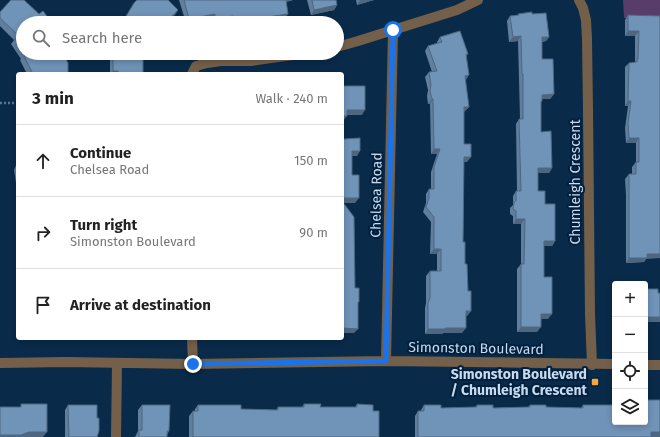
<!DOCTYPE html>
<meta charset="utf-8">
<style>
body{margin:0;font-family:"Fira Sans",sans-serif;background:#f2f2f2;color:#222}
.controls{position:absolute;right:12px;bottom:12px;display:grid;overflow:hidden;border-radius:4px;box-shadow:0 2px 6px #0003}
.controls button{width:36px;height:36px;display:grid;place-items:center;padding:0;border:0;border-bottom:1px solid #e0e0e0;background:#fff;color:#222;font:20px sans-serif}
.stop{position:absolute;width:12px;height:12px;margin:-9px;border:3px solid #1a73e8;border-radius:50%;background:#fff}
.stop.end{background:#1a73e8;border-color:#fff;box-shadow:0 1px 4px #0008}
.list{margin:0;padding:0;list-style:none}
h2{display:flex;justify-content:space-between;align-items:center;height:52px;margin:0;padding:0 16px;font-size:17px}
h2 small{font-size:13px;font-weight:400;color:#767676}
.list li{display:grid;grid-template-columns:26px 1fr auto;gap:12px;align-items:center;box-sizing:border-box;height:72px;padding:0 16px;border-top:1px solid #e0e0e0}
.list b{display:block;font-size:15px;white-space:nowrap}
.list p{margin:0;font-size:13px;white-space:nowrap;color:#767676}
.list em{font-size:13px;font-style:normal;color:#767676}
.icon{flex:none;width:22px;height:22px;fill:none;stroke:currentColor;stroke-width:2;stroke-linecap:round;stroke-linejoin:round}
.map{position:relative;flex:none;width:660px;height:437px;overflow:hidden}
.search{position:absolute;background:#fff;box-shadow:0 2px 6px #0003;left:16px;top:16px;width:328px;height:44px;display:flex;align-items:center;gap:10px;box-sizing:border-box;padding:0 14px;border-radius:22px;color:#767676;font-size:15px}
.panel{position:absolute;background:#fff;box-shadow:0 2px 6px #0003;left:16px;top:72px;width:328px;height:268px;border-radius:4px}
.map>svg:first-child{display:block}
.green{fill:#573d68}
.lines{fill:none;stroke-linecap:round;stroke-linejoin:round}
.path{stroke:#5c7691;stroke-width:2.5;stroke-dasharray:2 2;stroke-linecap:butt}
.minor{stroke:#74604a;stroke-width:10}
.wall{fill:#607e9e}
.shaded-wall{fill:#4e6781}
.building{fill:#7093b8;stroke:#4e6781}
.route{stroke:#1a73e8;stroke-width:5}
.poi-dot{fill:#f1a640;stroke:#00203e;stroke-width:1.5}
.labels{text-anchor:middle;stroke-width:4;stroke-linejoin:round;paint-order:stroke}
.street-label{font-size:14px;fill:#c8daee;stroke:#00203e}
.poi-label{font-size:14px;font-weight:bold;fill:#c8daee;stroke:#00203e;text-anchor:end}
</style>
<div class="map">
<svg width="660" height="437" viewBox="0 0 660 437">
<rect width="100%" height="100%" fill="#092a49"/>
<path class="green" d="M623,0H660V19L624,18Z"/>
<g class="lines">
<path class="path" d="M0,103H18"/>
<path class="minor" d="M579,0L583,8L586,20L587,39L588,110L590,314L592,365
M337,47L358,41L457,10L478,0
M192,74L196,66L207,63L221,61H251L307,53
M192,338L193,364
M386,361L393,30
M0,363L66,362L193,364L386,361L615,364
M645,365H660
M116,437L117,363"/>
</g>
<path class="wall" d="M179,0H293L286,2L285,19L257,23H230L229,21L212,23L211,19L191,23H186Z
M307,0H336L337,5L334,10L311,15Z
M356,0H374L357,5Z
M0,12L23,23V53H63L68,74H27L20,60L21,59L11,44L14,40L0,26Z
M518,14H532L549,37L546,41L542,42V59L554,94L550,99H542V101L541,103V132L552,168L549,173H538V191L545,204L555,241L552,246H544V277L548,319H541L537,332H517V269L521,264V224H513V216L510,214V208L513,205V196L516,191H517L516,124L519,119H520L519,79L518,41L509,42L507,21L510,16H517Z
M628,15L660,16L646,259L644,262L626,263V195L625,179L629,174H632V167L636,162V143H626L625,128L628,106H625V67L629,63H635V36H625V20Z
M440,37L468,54L466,56V80H465L469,107L464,112V144L467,162H464L463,242L468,291L471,311L467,316H466L462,333H443L442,334H425V308L426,303V276L430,271H437V254H430L431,222L423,212L426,203V194L429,189H431V172L437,154H431L430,104H428L427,96L428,90L425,77L429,72H432L425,51L428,46L437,43V42Z
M110,53H145L143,55V74H110Z
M18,138V197H16V183L14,170L17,163V140Z
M18,245V262H16V248Z
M18,277V333H16V282Z
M304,404L320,407H355L357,404L373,411L379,437H189V416L193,411H195V409L198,405L241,409L276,410L278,407H302Z
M68,405L97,437H65V410Z
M142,405L169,431L167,435V437H135L138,431V410Z
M424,405L441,408L475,407L477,405L493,408L528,407L530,405L546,407L581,408L583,405L660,437H415V416L418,411H421V410Z"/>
<path class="shaded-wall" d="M284,0H293L282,3Z
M360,0H374L357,5Z
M337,5L334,10L311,15L314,10Z
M178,10L175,15L167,23H166Z
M215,14L211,19L191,23H187L189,19Z
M288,14L285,19L257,23H233L234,22Z
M233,16L229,21L212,23L215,19Z
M628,31H639L635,36H625Z
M521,36L518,41L509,42L513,37Z
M542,37H549L546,41L539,42Z
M113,71H118L116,74H111Z
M469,75L466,80L461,81L465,76Z
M554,94L550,99H539L542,95Z
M432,99H433L430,104H428Z
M628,101H631L628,106H625Z
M464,107H469L465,111L460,112Z
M347,110H365L362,115H343Z
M342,116H347L343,121H342Z
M629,138H639L636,143H626Z
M434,149H440L437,154H431Z
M352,151H360L357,156H349Z
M464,157H471L467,162H461Z
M538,168H552L549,173H535Z
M342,198H359L355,203H342Z
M516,219H525L521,224H513Z
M544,241H555L552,246H541Z
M434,249H441L437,254H430Z
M647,254H660V258L646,259L644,262L626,263L629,258Z
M466,311H471L467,316H463Z
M541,314H552L548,319H537Z
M645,317H660V322H645Z
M521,327H541L537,332H517Z
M342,328L358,329L354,333H342Z
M445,328H466L462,333H443L442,334H425L428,329Z
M29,432H47L43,437H0V435Z
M651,432H660V437H648Z"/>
<path class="building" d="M11,0H24L39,14L43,11L52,23H23V51L15,39L19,36L0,18V12Z
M137,0H168L178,10L166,23H122L134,3Z
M184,0H286L288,14L234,22L233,16L215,19V14L189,19Z
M312,0H336L337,5L314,10Z
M532,12V14L546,13L549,37H542V59H553L554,94L542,95V101H541V132L551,131L552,168H538V191H545V204H555V241H544V277H552V314H541V327H521V264H524L525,219H516V211L513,209L514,203L516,200V191H521L519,119H523V74H522L521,36L513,37L510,16L519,15L518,14Z
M628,15L660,16V254H647V258H629V174H636V162H639V138H629L628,123L631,101H628L629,63L637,62V59H638L639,31H628Z
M460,31L468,54H466L469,75L465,76L469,107H464V144H471V157H464L463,242H465V264H467L468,291H471V311H466V328H445V329H428V303L430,298V271H441V249H434V217L426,207L429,198V189H434V167L440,149H434L433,99H432L430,91L431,85L429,72L437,71L428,46L442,42L440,37Z
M24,53H63L68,63V74H32V72L24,56L25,55Z
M113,53H144L143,54V74H118V71H113Z
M342,86H365V110H347V116H342Z
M360,138V151H352V175H359V198H342V140H344V139Z
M342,201L354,217L355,288H359V302H358V329L342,328Z
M645,289H658V293H660V317H645Z
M645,400H660V432H651V437H418V411H424V405H441V408L477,407V405H493V408L530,407V405H546V407L583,408V405H615V422H645Z
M21,404H47V432H29L21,435H0V407H21Z
M304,404H321L320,407H357V404L373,405V411H379V437H193V411H198V405H241V409L278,410V407H304Z
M68,405H97V418H99V431L97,437H69Z
M142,405H170L169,431H167V437H139V430H142Z"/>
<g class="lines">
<path class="route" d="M193,364L386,361L393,30"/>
</g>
<rect class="poi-dot" x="591" y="378" width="8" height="8" rx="2"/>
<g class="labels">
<g class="street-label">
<text transform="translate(575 182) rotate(-90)" y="5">Chumleigh Crescent</text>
<text transform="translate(376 195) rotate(-89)" y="5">Chelsea Road</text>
<text transform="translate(476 348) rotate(1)" y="5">Simonston Boulevard</text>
</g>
<g class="poi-label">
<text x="587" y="379">Simonston Boulevard<tspan x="587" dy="16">/ Chumleigh Crescent</tspan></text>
</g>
</g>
</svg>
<div class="controls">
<button>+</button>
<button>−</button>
<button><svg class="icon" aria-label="locate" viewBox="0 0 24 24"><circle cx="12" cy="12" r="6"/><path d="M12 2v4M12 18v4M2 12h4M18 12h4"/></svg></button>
<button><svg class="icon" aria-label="layers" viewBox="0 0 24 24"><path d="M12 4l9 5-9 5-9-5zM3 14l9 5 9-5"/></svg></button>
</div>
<div class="stop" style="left:393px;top:30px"></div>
<div class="stop end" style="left:193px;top:364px"></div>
<div class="search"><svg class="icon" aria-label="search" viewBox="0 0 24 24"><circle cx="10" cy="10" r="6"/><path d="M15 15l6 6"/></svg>Search here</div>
<section class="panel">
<h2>3 min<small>Walk · 240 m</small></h2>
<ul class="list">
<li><svg class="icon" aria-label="ahead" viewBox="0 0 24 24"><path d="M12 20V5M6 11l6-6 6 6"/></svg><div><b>Continue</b><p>Chelsea Road</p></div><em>150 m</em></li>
<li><svg class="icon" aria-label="right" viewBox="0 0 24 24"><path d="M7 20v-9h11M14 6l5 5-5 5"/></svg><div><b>Turn right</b><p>Simonston Boulevard</p></div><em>90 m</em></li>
<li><svg class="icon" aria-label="arrive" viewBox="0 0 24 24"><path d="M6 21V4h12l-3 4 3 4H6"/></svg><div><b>Arrive at destination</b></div></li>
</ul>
</section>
</div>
